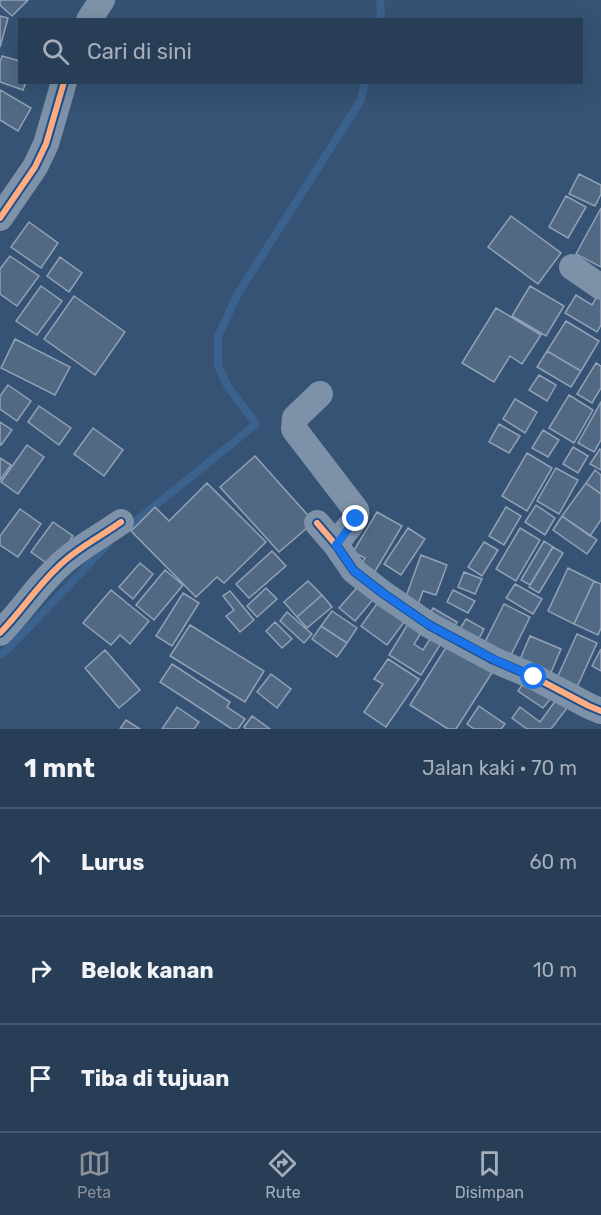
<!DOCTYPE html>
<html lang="id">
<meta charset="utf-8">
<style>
body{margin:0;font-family:Rubik,sans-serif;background:#30455d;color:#f1f3f6}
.stop{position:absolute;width:18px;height:18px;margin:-14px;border:4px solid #1a73e8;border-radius:50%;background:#fff}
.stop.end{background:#1a73e8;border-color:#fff;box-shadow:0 2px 6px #0008}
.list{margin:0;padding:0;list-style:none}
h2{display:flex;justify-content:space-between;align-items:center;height:78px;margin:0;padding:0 24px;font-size:26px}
h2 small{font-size:20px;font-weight:400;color:#a5aeba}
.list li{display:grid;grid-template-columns:39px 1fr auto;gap:18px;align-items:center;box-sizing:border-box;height:108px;padding:0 24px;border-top:2px solid #44576d}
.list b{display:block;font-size:22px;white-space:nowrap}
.list em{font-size:20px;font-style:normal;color:#a5aeba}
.icon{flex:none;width:33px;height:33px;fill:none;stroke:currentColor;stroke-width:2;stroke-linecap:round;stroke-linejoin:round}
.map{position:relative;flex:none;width:601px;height:729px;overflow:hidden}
.search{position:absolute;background:#283e57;box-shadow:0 6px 24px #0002;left:18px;right:18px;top:18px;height:66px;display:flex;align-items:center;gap:15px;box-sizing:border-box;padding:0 21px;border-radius:0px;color:#a5aeba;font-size:22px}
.sheet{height:402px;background:#283e57}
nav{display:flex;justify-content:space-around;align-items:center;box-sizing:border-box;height:84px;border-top:2px solid #44576d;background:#283e57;font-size:16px;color:#a5aeba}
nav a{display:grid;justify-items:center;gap:3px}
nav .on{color:#8c9099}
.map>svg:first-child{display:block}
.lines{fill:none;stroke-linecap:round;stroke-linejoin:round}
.stream{stroke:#3b618d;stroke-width:8}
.building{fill:#526984;stroke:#92a2b6;stroke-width:1.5}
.minor{stroke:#7d92a8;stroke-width:26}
.cycleway-casing{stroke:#1b4f8f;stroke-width:10}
.cycleway{stroke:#ffac80;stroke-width:6}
.route{stroke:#1a73e8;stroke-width:8}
</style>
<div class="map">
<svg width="601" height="729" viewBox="0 0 601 729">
<rect width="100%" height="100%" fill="#365274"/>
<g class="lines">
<path class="stream" d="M380,20L381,14L380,0
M125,530L256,424L228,387L218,366V337L237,295L361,100L365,82
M0,655L8,649L109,543"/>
</g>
<path class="building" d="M0,0H28L12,16L0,5Z
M0,16L8,18L0,47Z
M2,56L20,61V82H26L23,90L0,82V62Z
M0,90L31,108L18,131L0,120Z
M579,174L601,185V194L595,206L569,194Z
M566,196L586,207L568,238L549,227Z
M601,208V267L576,254Z
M511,216L561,253L538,284L488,247Z
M29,222L58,243L41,268L11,247Z
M10,256L39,276L17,306L0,294V269Z
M60,257L82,273L69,292L47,276Z
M41,286L62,301L37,335L16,321Z
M530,286L564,306L546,336L512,316Z
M598,294L601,296V325L597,332L565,313L576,295L592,305Z
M74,296L125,332L95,375L44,339Z
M496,308L541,335L522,364L510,356L494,382L462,363Z
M566,321L599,341L581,371L547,351Z
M15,339L70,367L55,395L1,368Z
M547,351L581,371L571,387L537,367Z
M596,363L601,366V388L592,403L577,394Z
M539,375L556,385L547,401L529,390Z
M8,385L31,401L17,421L0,409V396Z
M569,395L593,410L574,443L549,428Z
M515,399L537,412L525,433L503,419Z
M601,402V440L594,452L578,443Z
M39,406L71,428L59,445L28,422Z
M0,422L12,430L1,445H0Z
M499,424L520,436L509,453L489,442Z
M93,428L123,450L104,476L74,454Z
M543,430L559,440L548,457L532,448Z
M27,445L44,457L18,494L1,482Z
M573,447L588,456L578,473L563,464Z
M600,449L601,450V470L590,464Z
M527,453L552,468L527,511L502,496Z
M255,456L314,522L279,552L220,487Z
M0,458L11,465L0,480Z
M556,468L578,480L559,514L537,501Z
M595,470L601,475V494L586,483Z
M207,483L266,542L224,583L217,577L196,597L131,531L155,507L169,521Z
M586,483L601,494V520L590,536L562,516Z
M536,505L555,518L545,535L525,522Z
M506,507L521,516L504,545L489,536Z
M20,509L41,524L18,557L0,545V536Z
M377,512L402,526L370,580L357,571L365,558L353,552Z
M562,516L597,540L587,554L553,530Z
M53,522L73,536L52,567L31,552Z
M408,528L425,539L401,575L384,564Z
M520,528L540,540L516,581L496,569Z
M544,541L553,547L530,585L521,580Z
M484,542L498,550L482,576L468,567Z
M553,547L563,553L539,593L529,587Z
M272,551L286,566L249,598L236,584Z
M421,555L447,565L436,595L423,591L416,610L403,605Z
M140,563L153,574L133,599L119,587Z
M568,568L594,581L574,624L548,611Z
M165,570L183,585L154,620L136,605Z
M464,572L482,579L475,594L458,587Z
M308,581L322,595L297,617L284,602Z
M594,581L601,584V628L598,635L574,624Z
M361,583L376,596L355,621L339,608Z
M515,584L542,599L533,614L506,598Z
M266,588L277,599L257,617L247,606Z
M111,590L149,621L130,644L120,635L111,645L83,623Z
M453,590L475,601L468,613L447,602Z
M230,591L254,620L240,632L226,616L234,610L223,596Z
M183,593L199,603L172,646L156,636Z
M322,595L332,607L307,628L297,617Z
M381,598L408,617L387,645L361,626Z
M504,604L530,617L509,659L483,646Z
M433,608L457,622L451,634L426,620Z
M332,611L357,628L347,643L321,626Z
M287,612L312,634L304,643L280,621Z
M466,619L484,629L476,644L457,634Z
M275,622L292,639L282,648L266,631Z
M409,622L423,630L414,644L423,650L432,636L442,642L421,675L389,655Z
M190,625L264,671L245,702L170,656Z
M321,626L347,643L337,657L312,639Z
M577,634L597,643L577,687L557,678Z
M530,636L561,649L549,677L518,664Z
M450,641L495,668L456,729H448L410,705Z
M601,649V671L592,666Z
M105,650L140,690L119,708L85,668Z
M388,659L419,679L386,727L364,712L383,684L374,679Z
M172,664L230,702L227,707L245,719L238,729H232L160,682Z
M271,674L291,689L277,708L257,692Z
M526,679L552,697L543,708L518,691Z
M556,700L567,708L551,729H527L512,718L520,707L540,722Z
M479,706L505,724L501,729H474L467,724Z
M177,707L199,722L194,729H162Z
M252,716L270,729H246L244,727Z
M126,720L140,729H120Z"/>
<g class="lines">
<path class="minor" d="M89,20L102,0
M0,218L35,167L46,144L64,82
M572,267L601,287
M320,394L295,418L294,429L356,510C358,520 351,524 345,532C342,536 339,541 336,545
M317,523L336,545L354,571L384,594L429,625L494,660L534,677L589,706L601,711
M0,633C20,613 35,589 56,569C74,550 100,537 121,522"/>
<g class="cycleway-casing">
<path id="cycleway" d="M0,218L35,167L46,144L64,82
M317,523L336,545L354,571L384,594L429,625L494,660L534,677L589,706L601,711
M0,633C20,613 35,589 56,569C74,550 100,537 121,522"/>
</g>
<use href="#cycleway" class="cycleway"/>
</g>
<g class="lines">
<path class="route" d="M356,519L336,545L354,571L384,594L429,625L495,660L534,677"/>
</g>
</svg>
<div class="stop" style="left:534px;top:677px"></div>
<div class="stop end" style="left:356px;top:519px"></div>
<div class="search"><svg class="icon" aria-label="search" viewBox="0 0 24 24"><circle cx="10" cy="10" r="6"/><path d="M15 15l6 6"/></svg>Cari di sini</div>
</div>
<section class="sheet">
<h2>1 mnt<small>Jalan kaki · 70 m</small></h2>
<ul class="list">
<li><svg class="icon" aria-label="ahead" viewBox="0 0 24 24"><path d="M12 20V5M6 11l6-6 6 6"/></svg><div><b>Lurus</b></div><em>60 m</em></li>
<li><svg class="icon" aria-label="right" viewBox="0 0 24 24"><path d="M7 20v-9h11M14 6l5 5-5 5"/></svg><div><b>Belok kanan</b></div><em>10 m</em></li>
<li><svg class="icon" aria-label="arrive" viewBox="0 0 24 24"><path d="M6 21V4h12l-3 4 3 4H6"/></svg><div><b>Tiba di tujuan</b></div></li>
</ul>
</section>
<nav>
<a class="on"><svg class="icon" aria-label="map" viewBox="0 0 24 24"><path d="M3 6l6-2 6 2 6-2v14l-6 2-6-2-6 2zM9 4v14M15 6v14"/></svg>Peta</a>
<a><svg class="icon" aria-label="directions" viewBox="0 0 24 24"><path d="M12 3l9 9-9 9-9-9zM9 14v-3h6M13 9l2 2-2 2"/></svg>Rute</a>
<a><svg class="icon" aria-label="saved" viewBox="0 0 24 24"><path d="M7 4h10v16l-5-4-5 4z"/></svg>Disimpan</a>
</nav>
